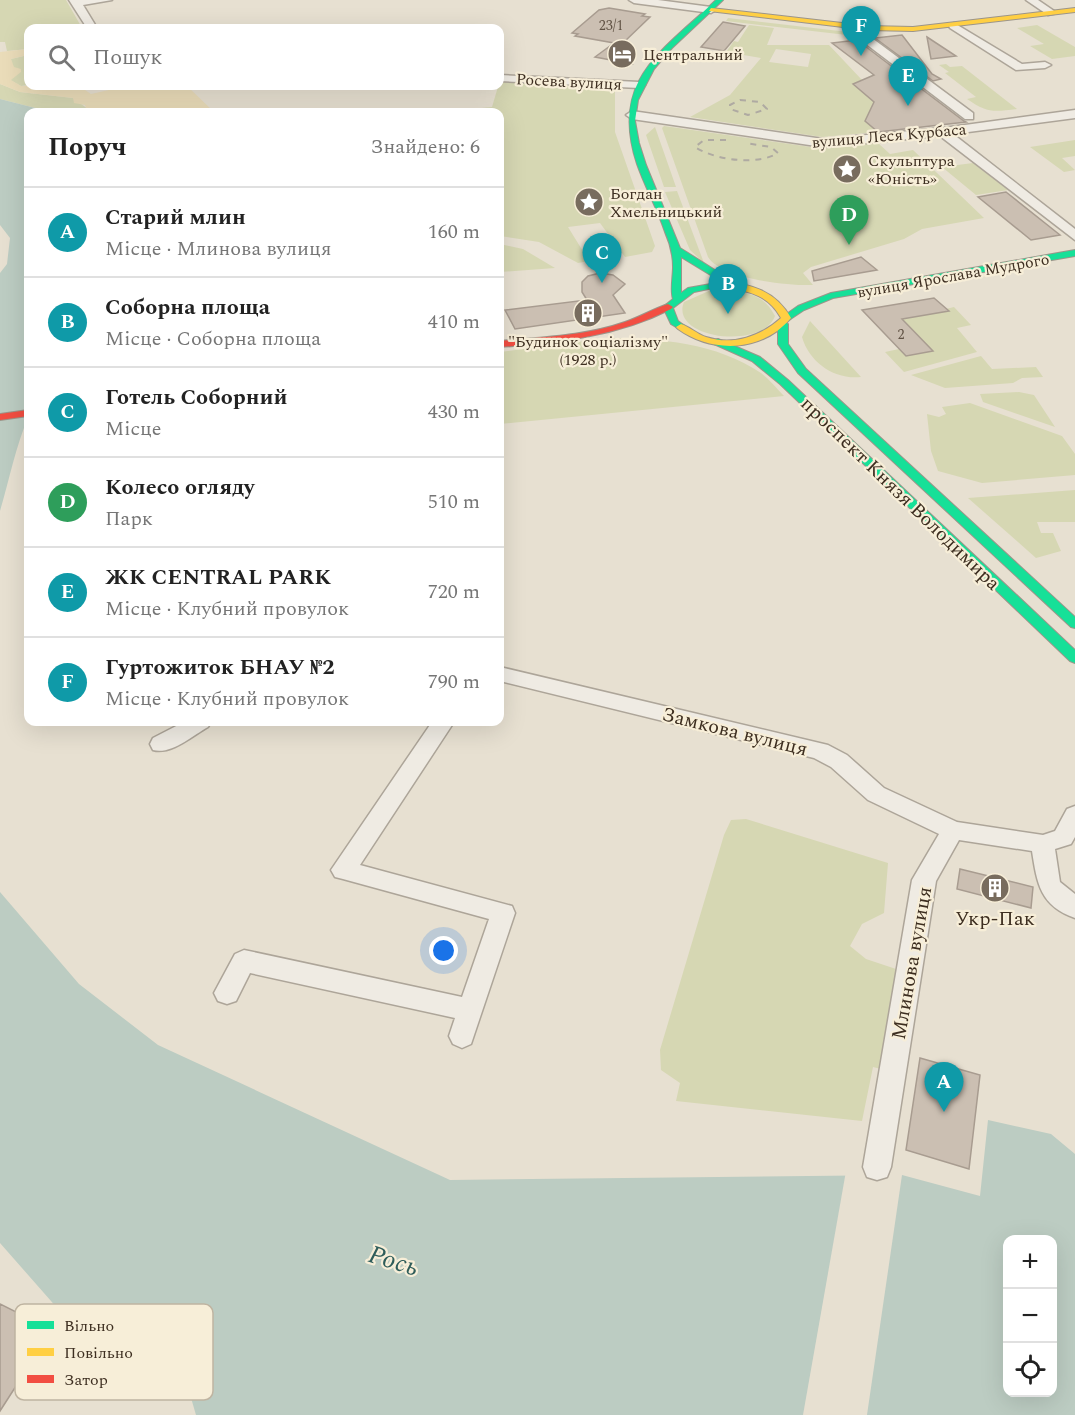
<!DOCTYPE html>
<html lang="uk">
<meta charset="utf-8">
<style>
body{margin:0;font-family:Spectral,serif;background:#f2f2f2;color:#222}
.controls{position:absolute;right:18px;bottom:18px;display:grid;overflow:hidden;border-radius:12px;box-shadow:0 6px 24px #0002}
.controls button{width:54px;height:54px;display:grid;place-items:center;padding:0;border:0;border-bottom:2px solid #e0e0e0;background:#fff;color:#222;font:30px sans-serif}
.you{position:absolute;left:444px;top:951px;width:21px;height:21px;margin:-15px;border:4px solid #fff;border-radius:50%;background:#1a73e8;box-shadow:0 0 0 9px #1a73e833}
.badge{display:grid;place-items:center;width:39px;height:39px;border-radius:50%;background:#0f766e;color:#fff;font-size:20px;font-weight:700}
.pin{position:absolute;translate:-50% -50px;filter:drop-shadow(0 2px 3px #0008)}
.pin::after{content:'';position:absolute;top:32px;width:21px;height:18px;background:inherit;clip-path:polygon(0 0,100% 0,50% 100%)}
.list{margin:0;padding:0;list-style:none}
h2{display:flex;justify-content:space-between;align-items:center;height:78px;margin:0;padding:0 24px;font-size:26px}
h2 small{font-size:20px;font-weight:400;color:#767676}
.list li{display:grid;grid-template-columns:39px 1fr auto;gap:18px;align-items:center;box-sizing:border-box;height:90px;padding:0 24px;border-top:2px solid #e0e0e0}
.list b{display:block;font-size:22px;white-space:nowrap}
.list p{margin:0;font-size:20px;white-space:nowrap;color:#767676}
.list em{font-size:20px;font-style:normal;color:#767676}
.icon{flex:none;width:33px;height:33px;fill:none;stroke:currentColor;stroke-width:2;stroke-linecap:round;stroke-linejoin:round}
.map{position:relative;flex:none;width:1075px;height:1415px;overflow:hidden}
.search{position:absolute;background:#fff;box-shadow:0 6px 24px #0002;left:24px;top:24px;width:480px;height:66px;display:flex;align-items:center;gap:15px;box-sizing:border-box;padding:0 21px;border-radius:12px;color:#767676;font-size:22px}
.panel{position:absolute;background:#fff;box-shadow:0 6px 24px #0002;left:24px;top:108px;width:480px;height:618px;border-radius:12px}
.map>svg:first-child{display:block}
.green{fill:#d6d7b3;fill-rule:evenodd}
.sand{fill:#eadcb9}
.water{fill:#bcccc2;fill-rule:evenodd}
.pier{fill:#e7e0d1}
.building{fill:#cbbfb2;stroke:#a89c90;stroke-width:1.5}
.lines{fill:none;stroke-linecap:round;stroke-linejoin:round}
.street-casing{stroke:#ada599;stroke-width:3}
.fast-casing{stroke:#9c958a;stroke-width:2}
.slow-casing{stroke:#9c958a;stroke-width:2}
.jam-casing{stroke:#9c958a;stroke-width:2}
.street{fill:#efebe3;fill-rule:evenodd}
.fast{fill:#16e098;fill-rule:evenodd}
.slow{fill:#ffcf43;fill-rule:evenodd}
.jam{fill:#f24e42;fill-rule:evenodd}
.rail{stroke:#afaaa2;stroke-width:2;stroke-dasharray:6 6;stroke-linecap:butt}
.labels{text-anchor:middle;stroke-width:4.5;stroke-linejoin:round;paint-order:stroke}
.far-number-label{font-size:14px;fill:#605244}
.far-poi-label{font-size:16px;fill:#3d2e20;stroke:#f7eed8;text-anchor:start}
.far-street-label{font-size:16px;fill:#3d2e20;stroke:#f7eed8}
.street-label{font-size:20px;fill:#3d2e20;stroke:#f7eed8}
.poi-label{font-size:20px;fill:#3d2e20;stroke:#f7eed8}
.near-water-label{font-size:26px;font-style:italic;fill:#2f5d5a;stroke:#f7eed8}
.key{fill:#f7eed8;stroke:#bfb4a1;stroke-width:1.5}
.key-label{font-size:16px;fill:#3d2e20}
</style>
<div class="map">
<svg width="1075" height="1415" viewBox="0 0 1075 1415">
<rect width="100%" height="100%" fill="#e7e0d1"/>
<path class="green" d="M0,0H66L82,28H28V49L7,51L5,42H0Z
M728,18L848,32L847,35L726,21Z
M749,25L774,28L767,45H829L862,80L855,86L874,102L865,121L878,132L822,137L690,117L730,95L761,58L726,52L734,41L738,42ZM776,49L811,54L808,67L769,62Z
M1037,25L1075,47V56L1052,59L1030,46L1044,44L1017,28Z
M28,55V85L21,86L10,80L14,75L11,59Z
M946,64L950,67L962,66L1017,109C993,112 987,113 967,99L976,97L945,73L949,72L939,65Z
M500,80L615,86V132L655,246L652,252L625,257L600,223L568,227L589,261L578,263L539,242L500,236V112H473L472,109L492,107Z
M0,84L20,92L73,98L92,112H51L0,99Z
M664,126L811,147L878,143L890,154L913,150L984,218L922,229L904,239L811,267L803,273L813,285C788,286 722,279 708,257L662,128Z
M655,127L676,187H664L646,135Z
M1075,140V156L1062,158L1075,170L1064,172L1030,147Z
M973,163L1008,190L976,195L942,167Z
M677,191L704,263L690,250L665,192Z
M500,244L523,249L555,268L500,272Z
M711,290C739,292 761,289 775,316C762,351 669,338 684,302Z
M954,307L971,325L957,328L977,352L904,372L885,352L899,349L906,356L933,351L902,319L948,311L946,309Z
M810,321L861,377C834,380 809,362 802,337Z
M608,338C659,338 717,343 761,373C769,379 777,389 784,396L500,424V352Z
M981,356L992,369L1036,367L1043,377L1022,378L1013,383L945,388L911,375Z
M1019,392L1034,395L1055,427L983,402L980,394Z
M970,403L1062,436L1075,454V475L982,483L938,471L931,451L927,414L939,417L946,414L942,407Z
M1075,490V522H1037L1041,533H1053L1061,551L1036,558L968,498Z
M746,819L888,863L884,913L862,924L850,946L866,959L896,969L881,1069L873,1067L862,1121L676,1101L680,1083L661,1070L660,1050L724,835L731,820Z"/>
<path class="sand" d="M28,49V55L11,59L14,67L21,69V72L11,80L21,86H79L91,94L127,86H187L214,112H92L87,111L85,105L74,103L73,98L20,92L0,84V52Z"/>
<path class="water" d="M0,99L51,112H28V418C16,445 9,481 0,511V273L7,264L10,238L0,225Z
M0,892L79,984L158,1045L450,1180L902,1175L980,1196L988,1120L1051,1134L1075,1154V1415H196L187,1384L80,1334L0,1243ZM1008,1240H1052V1392H1008Z"/>
<path class="pier" d="M846,1171L892,1172L902,1175L867,1415H803Z"/>
<path class="building" d="M609,8L645,14L642,16L650,17L622,44L618,43L632,64L595,57L614,43L575,36L578,34L572,33L599,10Z
M723,22L745,26L724,51L701,47Z
M902,35L932,74L941,79L933,81L875,38Z
M927,37L956,56L931,59Z
M857,40L964,121L966,122L878,132L865,121L874,102L853,84L874,75L832,43Z
M1006,192L1060,235L1031,240L978,197Z
M861,257L877,270L814,281L812,271Z
M600,273L613,275L625,284L613,295L625,313L515,329L505,310L587,300L582,292V282L588,276Z
M934,298L949,311L902,319L933,351L906,356L862,310Z
M960,869L1033,887L1031,908L957,889Z
M920,1058L980,1075L969,1169L906,1150Z
M0,1304L52,1330L0,1411Z"/>
<g class="lines">
<g class="street-casing">
<path id="street" d="M69,0H112L83,5L97,28H87Z
M629,0H658L711,7L716,10L711,13L634,3Z
M1026,0H1038L1057,13L1048,15Z
M954,23L1022,64L1045,62L1051,65L1045,68L1016,70L950,28L949,26Z
M845,24H853L973,113V119H965L845,28Z
M500,75L639,82L645,85L639,88L500,81Z
M1075,110V118L953,134L1075,229V240L940,136L823,147L632,119L626,115L632,111L823,139L943,128Z
M500,667L828,745L847,755L884,788L957,822L1043,835L1055,831L1067,809L1075,806V837L1071,844L1055,849L1060,882L1075,894V918C1040,906 1037,883 1032,851L959,840L936,881L891,1167L887,1177L877,1180L867,1177L863,1167L912,880L939,834L868,800L831,767L814,758L500,681Z
M184,722H211L208,727C192,736 171,755 153,750L150,744L153,738Z
M432,722H454L360,865L512,906L515,913L471,1044L462,1048L453,1044L449,1036L455,1018L250,973L236,1001L227,1004L218,1001L214,993L235,954L244,950L462,997L489,919L343,879L335,877L331,870Z"/>
</g>
<g class="fast-casing">
<path id="fast" d="M716,0H723L672,48L654,69L638,100L635,121L639,143L646,165L680,248L737,284L732,287L724,283L723,286L694,292L673,308L678,321L686,327L681,330L671,324L663,307L673,299C670,290 673,277 673,267C673,255 670,243 665,232C657,208 645,187 637,164C609,79 663,51 716,0ZM681,257L722,282L688,288L681,293Z
M1075,250V256L833,298L804,310L789,320L781,318L798,306L831,293Z
M783,321L788,324V344L806,369L1075,617V628L1071,627L798,373L778,344V324Z
M718,339L760,357L788,380L1075,650V663L1070,661L780,384L752,361L714,344V340Z"/>
</g>
<g class="slow-casing">
<path id="slow" d="M711,8L868,26L913,27L1075,8V12L913,31L868,30L709,11Z
M720,281C751,284 775,290 791,318C762,352 713,354 678,329L676,327L681,324C690,327 697,334 706,337C733,346 761,336 781,318C766,291 743,291 717,286L715,284Z"/>
</g>
<g class="jam-casing">
<path id="jam" d="M668,304L673,307L671,309C618,336 559,343 500,347V341C542,337 585,336 625,322C640,317 653,309 668,304Z
M28,410V416L0,420V414Z"/>
</g>
<use href="#street" class="street"/>
<use href="#fast" class="fast"/>
<use href="#slow" class="slow"/>
<use href="#jam" class="jam"/>
<path class="rail" d="M740,100L760,102L767,109L748,115L730,109V105Z
M726,140H704L695,147C715,160 757,166 778,153L771,147L745,143"/>
</g>
<defs>
<g id="hotel-disc" transform="scale(1.5)"><circle r="9.5" fill="#786c5e" stroke="#f7eed8"/><path d="M-6-4.5h1.5V1H6V5H4.5V3h-9V5H-6ZM-4 0a1.8 1.8 0 1 1 3.6 0ZM.5 0V-2.5h3Q6-2.5 6 0Z" fill="#fff"/></g>
<g id="sight-disc" transform="scale(1.5)"><circle r="9.5" fill="#786c5e" stroke="#f7eed8"/><path d="M0-6L1.8-2.2L6-1.7L2.9 1.2L3.7 5.4L0 3.3L-3.7 5.4L-2.9 1.2L-6-1.7L-1.8-2.2Z" fill="#fff"/></g>
<g id="building-disc" transform="scale(1.5)"><circle r="9.5" fill="#786c5e" stroke="#f7eed8"/><path d="M-4-6H4V6H1V3H-1V6H-4ZM-2.5-4.3h1.7v1.8h-1.7ZM.8-4.3h1.7v1.8H.8ZM-2.5-1h1.7V.8h-1.7ZM.8-1h1.7V.8H.8Z" fill="#fff"/></g>
</defs>
<g fill-rule="evenodd">
<use href="#hotel-disc" x="622" y="54"/>
<use href="#sight-disc" x="847" y="169"/>
<use href="#sight-disc" x="589" y="202"/>
<use href="#building-disc" x="588" y="313"/>
<use href="#building-disc" x="995" y="888"/>
</g>
<g class="labels">
<g class="far-number-label">
<text x="611" y="30">23/1</text>
<text x="901" y="339">2</text>
</g>
<g class="far-poi-label">
<text x="643" y="60">Центральний</text>
<text x="868" y="166">Скульптура<tspan x="868" dy="18">«Юність»</tspan></text>
<text x="610" y="199">Богдан<tspan x="610" dy="18">Хмельницький</tspan></text>
<text x="588" y="347" text-anchor="middle">"Будинок соціалізму"<tspan x="588" dy="18">(1928 р.)</tspan></text>
</g>
<g class="far-street-label">
<text transform="translate(569 81) rotate(3)" y="6">Росева вулиця</text>
<text transform="translate(889 135) rotate(-5)" y="6">вулиця Леся Курбаса</text>
<text transform="translate(953 275) rotate(-10)" y="6">вулиця Ярослава Мудрого</text>
</g>
<g class="street-label">
<text transform="translate(901 493) rotate(44)" y="7">проспект Князя Володимира</text>
<text transform="translate(735 731) rotate(14)" y="7">Замкова вулиця</text>
<text transform="translate(911 963) rotate(-80)" y="7">Млинова вулиця</text>
</g>
<g class="poi-label">
<text x="995" y="925">Укр-Пак</text>
</g>
<g class="near-water-label">
<text transform="translate(394 1260) rotate(17)" y="9">Рось</text>
</g>
</g>
<rect x="15" y="1304" width="198" height="96" rx="9" class="key"/>
<rect x="27" y="1321" width="27" height="8" fill="#16e098"/>
<rect x="27" y="1348" width="27" height="8" fill="#ffcf43"/>
<rect x="27" y="1375" width="27" height="8" fill="#f24e42"/>
<g class="key-label">
<text x="64" y="1331">Вільно</text>
<text x="64" y="1358">Повільно</text>
<text x="64" y="1385">Затор</text>
</g>
</svg>
<div class="controls">
<button>+</button>
<button>−</button>
<button><svg class="icon" aria-label="locate" viewBox="0 0 24 24"><circle cx="12" cy="12" r="6"/><path d="M12 2v4M12 18v4M2 12h4M18 12h4"/></svg></button>
</div>
<div class="you"></div>
<div class="pin badge" style="left:944px;top:1112px;background:#0f9aa8">A</div>
<div class="pin badge" style="left:728px;top:314px;background:#0f9aa8">B</div>
<div class="pin badge" style="left:602px;top:283px;background:#0f9aa8">C</div>
<div class="pin badge" style="left:849px;top:245px;background:#2e9e5b">D</div>
<div class="pin badge" style="left:908px;top:106px;background:#0f9aa8">E</div>
<div class="pin badge" style="left:861px;top:56px;background:#0f9aa8">F</div>
<div class="search"><svg class="icon" aria-label="search" viewBox="0 0 24 24"><circle cx="10" cy="10" r="6"/><path d="M15 15l6 6"/></svg>Пошук</div>
<section class="panel">
<h2>Поруч<small>Знайдено: 6</small></h2>
<ul class="list">
<li><span class="badge" style="background:#0f9aa8">A</span><div><b>Старий млин</b><p>Місце · Млинова вулиця</p></div><em>160 m</em></li>
<li><span class="badge" style="background:#0f9aa8">B</span><div><b>Соборна площа</b><p>Місце · Соборна площа</p></div><em>410 m</em></li>
<li><span class="badge" style="background:#0f9aa8">C</span><div><b>Готель Соборний</b><p>Місце</p></div><em>430 m</em></li>
<li><span class="badge" style="background:#2e9e5b">D</span><div><b>Колесо огляду</b><p>Парк</p></div><em>510 m</em></li>
<li><span class="badge" style="background:#0f9aa8">E</span><div><b>ЖК CENTRAL PARK</b><p>Місце · Клубний провулок</p></div><em>720 m</em></li>
<li><span class="badge" style="background:#0f9aa8">F</span><div><b>Гуртожиток БНАУ №2</b><p>Місце · Клубний провулок</p></div><em>790 m</em></li>
</ul>
</section>
</div>
